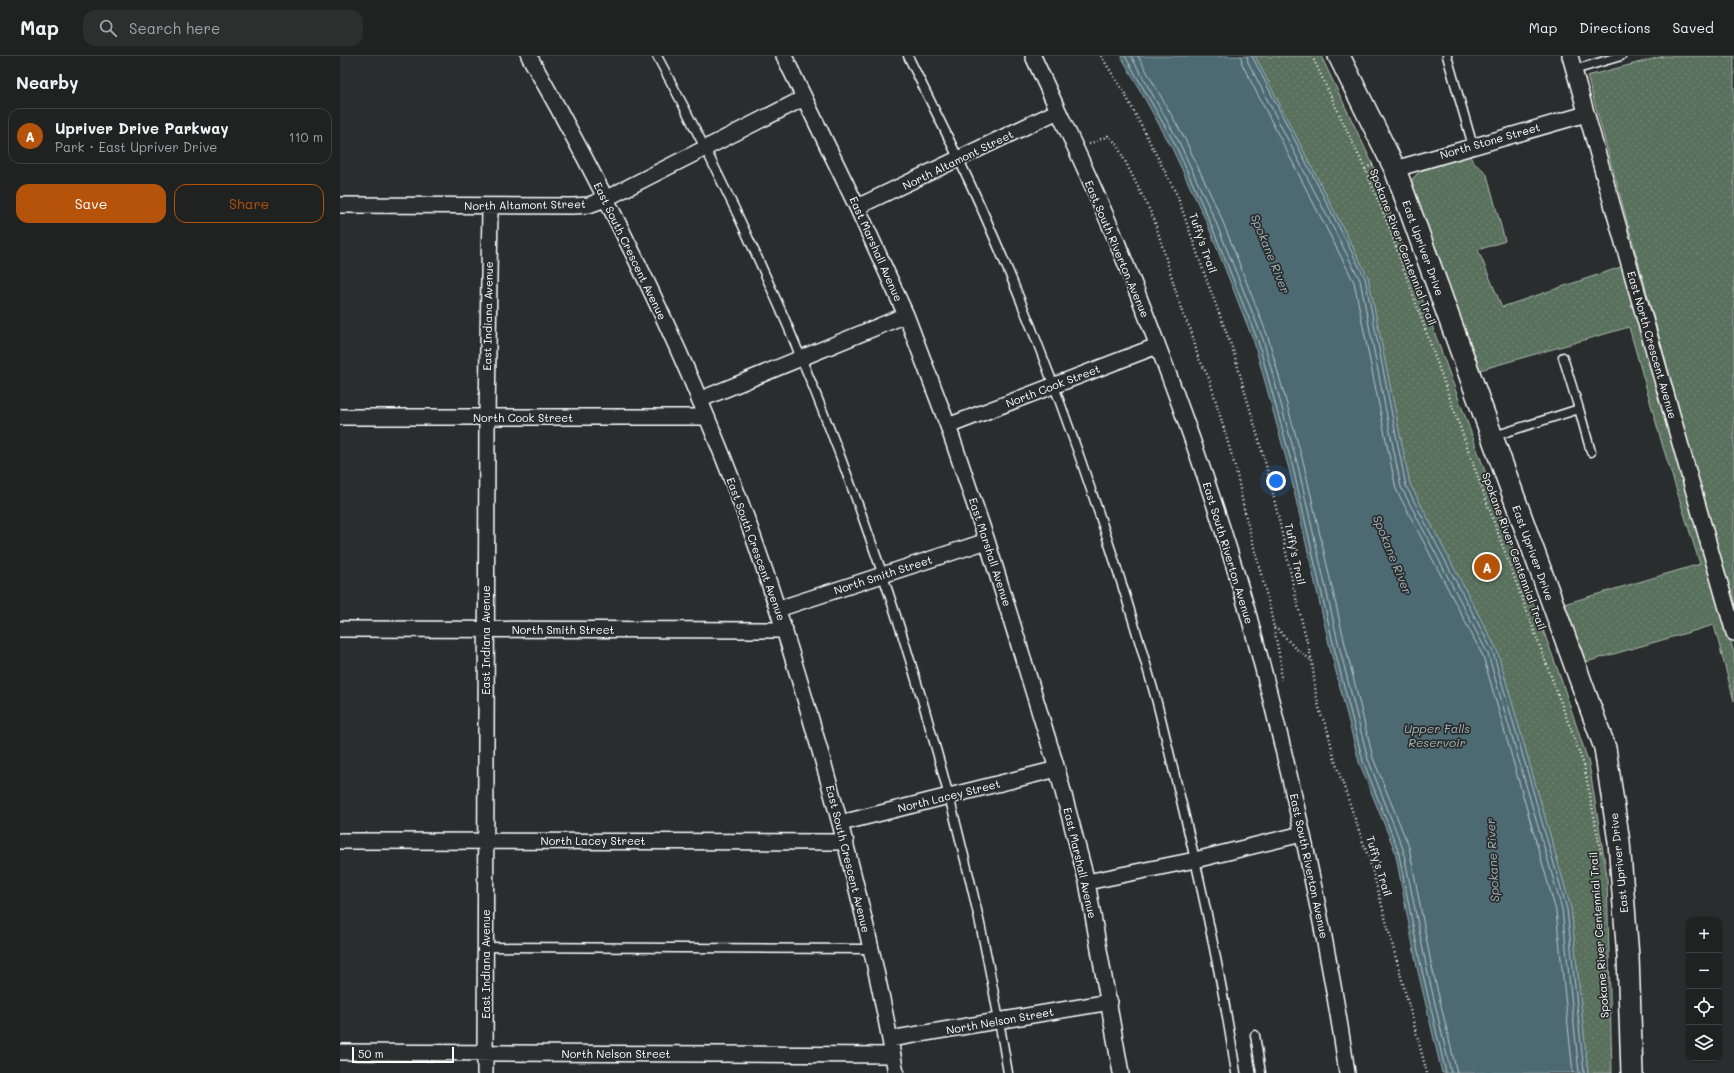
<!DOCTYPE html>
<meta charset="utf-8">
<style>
body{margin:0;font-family:Mali,sans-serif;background:#2d2f2f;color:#f1f3f6}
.controls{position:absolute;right:12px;bottom:12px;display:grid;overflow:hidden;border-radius:8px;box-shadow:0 1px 3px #0004}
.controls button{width:36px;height:36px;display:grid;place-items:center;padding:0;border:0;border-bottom:1px solid #3d3f40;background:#202222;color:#f1f3f6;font:20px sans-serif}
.scale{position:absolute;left:12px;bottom:10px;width:102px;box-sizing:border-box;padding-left:4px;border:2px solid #fff;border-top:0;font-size:11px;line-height:14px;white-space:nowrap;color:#fff;-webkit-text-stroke:3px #2a2d2e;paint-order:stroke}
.you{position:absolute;left:936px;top:425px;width:14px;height:14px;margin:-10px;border:3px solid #fff;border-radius:50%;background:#1a73e8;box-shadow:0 0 0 6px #1a73e833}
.badge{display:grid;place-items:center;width:26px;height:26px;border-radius:50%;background:#b45309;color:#fff;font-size:13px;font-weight:700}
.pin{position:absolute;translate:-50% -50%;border:2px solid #fff;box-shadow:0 1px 4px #0006}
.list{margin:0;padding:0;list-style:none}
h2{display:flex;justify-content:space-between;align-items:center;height:52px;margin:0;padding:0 16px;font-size:17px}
h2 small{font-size:13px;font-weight:400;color:#a2a4a5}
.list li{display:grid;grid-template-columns:26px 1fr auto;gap:12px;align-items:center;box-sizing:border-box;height:56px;margin:0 8px 8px;padding:0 8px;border:1px solid #3d3f40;border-radius:12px}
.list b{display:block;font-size:15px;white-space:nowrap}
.list p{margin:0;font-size:13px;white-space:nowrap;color:#a2a4a5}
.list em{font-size:13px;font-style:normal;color:#a2a4a5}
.actions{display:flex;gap:8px;padding:12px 16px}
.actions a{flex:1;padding:9px 0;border:1px solid #b45309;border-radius:12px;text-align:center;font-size:14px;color:#b45309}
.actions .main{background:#b45309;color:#fff}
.icon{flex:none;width:22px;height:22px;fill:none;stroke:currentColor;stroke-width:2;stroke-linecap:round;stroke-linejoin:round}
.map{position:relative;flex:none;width:1394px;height:1017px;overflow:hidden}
header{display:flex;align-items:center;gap:24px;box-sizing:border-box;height:56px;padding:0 20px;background:#202222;border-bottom:1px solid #3d3f40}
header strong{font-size:19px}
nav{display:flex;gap:22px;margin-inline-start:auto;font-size:14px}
.search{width:280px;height:36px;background:#2d2f2f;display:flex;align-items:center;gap:10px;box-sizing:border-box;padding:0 14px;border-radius:12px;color:#a2a4a5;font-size:15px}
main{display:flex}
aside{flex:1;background:#202222}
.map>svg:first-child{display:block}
.grass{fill:url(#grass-dots);stroke:#acb7ae}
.water{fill:#4e6b73;stroke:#95a6ab}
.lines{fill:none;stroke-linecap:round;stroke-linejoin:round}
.shore{stroke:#b8c4c7;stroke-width:1}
.lane-casing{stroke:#fff;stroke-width:11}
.street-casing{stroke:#fff;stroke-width:18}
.secondary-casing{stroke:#fff;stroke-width:24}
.path{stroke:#fff;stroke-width:2.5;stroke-dasharray:1 3;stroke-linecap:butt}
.lane{stroke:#2a2d2e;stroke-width:8}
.street{stroke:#2a2d2e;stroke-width:15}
.secondary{stroke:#2a2d2e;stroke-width:21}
.labels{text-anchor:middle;stroke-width:3.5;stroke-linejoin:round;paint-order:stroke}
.street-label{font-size:11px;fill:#fff;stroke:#2a2d2e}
.water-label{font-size:12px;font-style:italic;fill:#a6b5b9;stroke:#2a2d2e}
</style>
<header>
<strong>Map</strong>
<div class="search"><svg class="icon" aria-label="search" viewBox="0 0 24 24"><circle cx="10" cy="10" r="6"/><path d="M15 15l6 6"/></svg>Search here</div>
<nav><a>Map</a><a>Directions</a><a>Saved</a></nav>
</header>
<main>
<aside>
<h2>Nearby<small></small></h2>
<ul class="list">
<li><span class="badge">A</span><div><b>Upriver Drive Parkway</b><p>Park · East Upriver Drive</p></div><em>110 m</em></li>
</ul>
<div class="actions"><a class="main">Save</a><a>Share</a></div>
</aside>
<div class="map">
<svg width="1394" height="1017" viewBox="0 0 1394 1017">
<defs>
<pattern id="grass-dots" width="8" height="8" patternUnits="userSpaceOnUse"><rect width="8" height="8" fill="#586f5c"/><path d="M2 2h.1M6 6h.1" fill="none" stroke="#718574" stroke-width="1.8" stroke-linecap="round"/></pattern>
</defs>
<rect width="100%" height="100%" fill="#2a2d2e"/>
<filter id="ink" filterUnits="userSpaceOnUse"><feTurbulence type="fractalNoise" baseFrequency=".025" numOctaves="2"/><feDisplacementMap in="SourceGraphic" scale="8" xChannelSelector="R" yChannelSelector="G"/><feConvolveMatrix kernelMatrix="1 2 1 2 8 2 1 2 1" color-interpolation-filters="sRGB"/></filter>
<g filter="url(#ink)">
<path class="grass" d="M915,0H981L1034,111L1221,623L1249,708L1267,820L1272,1017H1248L1231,852L1157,594L1070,428L1028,221Z
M1324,0H1394V552L1247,20Z
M1130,100C1135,112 1142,110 1147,119L1165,185L1138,194L1162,251L1284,210L1394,597V645L1374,569L1246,606L1224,548L1360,508L1323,391L1289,271L1140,314L1072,135V123L1080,115Z"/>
<path class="water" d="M781,0H915L1028,221L1070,428L1157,594L1231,852L1248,1017H1102L1077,911L1055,795L1019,706L990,592L949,413L914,286L867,167L831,90Z"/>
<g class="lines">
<path class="shore" d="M785,0L835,88L870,166L918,285L953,412L994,591L1023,705L1058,794L1081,910L1106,1017
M791,0L839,86L875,164L923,283L958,410L999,590L1028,703L1063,793L1086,909L1111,1017
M798,0L845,83L881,161L928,281L964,409L1005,588L1033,702L1069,791L1091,907L1117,1017
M901,0L902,8L1014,226L1056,433L1143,600L1216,855L1233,1017
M907,0L908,6L1020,224L1061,431L1148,598L1222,853L1239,1017
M912,0L1025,222L1066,430L1153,596L1227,853L1244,1017"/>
<g class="lane-casing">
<path id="lane" d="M317,0C457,258 561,535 629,820C645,885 657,951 668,1017
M568,0C595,55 623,109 647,165C715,320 770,480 816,643C824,672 830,702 838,732C861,826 882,921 896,1017
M1107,0L1133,90
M1234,14L1281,0
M1239,353L1251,396
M1151,381L1239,353L1223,301
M146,891L531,893
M915,979L921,1017"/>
</g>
<g class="street-casing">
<path id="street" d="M189,0C274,150 350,307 409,469C435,541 457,614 478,688C509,796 537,906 556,1017
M444,0L517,151L566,259L608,370L647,485L717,713L747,826L781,1017
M693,0C721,62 751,123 777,186C824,302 868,420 903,540C926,619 945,699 963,780C980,858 996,937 1007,1017
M1230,0L1394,577
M1055,113L1246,58
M0,149L233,150L249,149L265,143L464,42
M517,151L718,55
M359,344L566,259
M0,361H366
M608,370L817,290
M438,553L647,485
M0,573L445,574
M501,767L717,713
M0,785L506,786
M747,826L855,804L962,778
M550,983L770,946
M0,996L553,999
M145,1017L147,362L150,151"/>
</g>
<g class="secondary-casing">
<path id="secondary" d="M999,0L1055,113L1265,692L1279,786L1288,901L1292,1017"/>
</g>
<path class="path" d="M761,0L785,38L837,139L868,228L893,294L926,409L939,464L956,542L972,605L976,639L981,659L987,672L995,705L1031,809L1087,1017
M972,0L1025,113L1047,166L1156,472L1244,709L1261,797
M749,88L768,80L776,87L814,163L843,259L851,274L858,301L869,322L896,414L905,457L930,552L941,608V624
M1025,113L1035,107
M934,572H937L954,591L972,605"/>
<use href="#lane" class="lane"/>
<use href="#street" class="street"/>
<use href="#secondary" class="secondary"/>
</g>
</g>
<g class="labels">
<g class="street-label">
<text transform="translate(1150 85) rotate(-16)" y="4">North Stone Street</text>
<text transform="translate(618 104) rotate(-26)" y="4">North Altamont Street</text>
<text transform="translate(185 149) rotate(-1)" y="4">North Altamont Street</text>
<text transform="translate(863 187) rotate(71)" y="4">Tuffy's Trail</text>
<text transform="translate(1063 191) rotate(69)" y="4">Spokane River Centennial Trail</text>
<text transform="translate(1083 192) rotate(70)" y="4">East Upriver Drive</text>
<text transform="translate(536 193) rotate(66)" y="4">East Marshall Avenue</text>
<text transform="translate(777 193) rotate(67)" y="4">East South Riverton Avenue</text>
<text transform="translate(290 195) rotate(64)" y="4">East South Crescent Avenue</text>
<text transform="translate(148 260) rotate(-89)" y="4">East Indiana Avenue</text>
<text transform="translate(1312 289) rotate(74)" y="4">East North Crescent Avenue</text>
<text transform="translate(713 330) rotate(-21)" y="4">North Cook Street</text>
<text x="183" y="366">North Cook Street</text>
<text transform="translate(416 493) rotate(70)" y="4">East South Crescent Avenue</text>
<text transform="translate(1174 495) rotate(70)" y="4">Spokane River Centennial Trail</text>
<text transform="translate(650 496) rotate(72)" y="4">East Marshall Avenue</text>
<text transform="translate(888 497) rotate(73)" y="4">East South Riverton Avenue</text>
<text transform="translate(1193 497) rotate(70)" y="4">East Upriver Drive</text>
<text transform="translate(955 498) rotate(78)" y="4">Tuffy's Trail</text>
<text transform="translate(543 519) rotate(-18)" y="4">North Smith Street</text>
<text x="223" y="578">North Smith Street</text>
<text transform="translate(146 584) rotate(-90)" y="4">East Indiana Avenue</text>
<text transform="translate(609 740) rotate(-14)" y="4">North Lacey Street</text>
<text x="253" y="789">North Lacey Street</text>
<text transform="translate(508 803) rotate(76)" y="4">East South Crescent Avenue</text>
<text transform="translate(740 807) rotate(77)" y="4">East Marshall Avenue</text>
<text transform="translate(1279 807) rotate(-96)" y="4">East Upriver Drive</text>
<text transform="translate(969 810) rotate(78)" y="4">East South Riverton Avenue</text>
<text transform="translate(1039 810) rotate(73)" y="4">Tuffy's Trail</text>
<text transform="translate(1259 879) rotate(-94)" y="4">Spokane River Centennial Trail</text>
<text transform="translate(146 908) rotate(-90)" y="4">East Indiana Avenue</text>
<text transform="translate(660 965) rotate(-10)" y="4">North Nelson Street</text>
<text x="276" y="1002">North Nelson Street</text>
</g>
<g class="water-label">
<text transform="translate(930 198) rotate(68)" y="4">Spokane River</text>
<text transform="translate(1052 499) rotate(68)" y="4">Spokane River</text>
<text x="1097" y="677">Upper Falls<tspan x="1097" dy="14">Reservoir</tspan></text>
<text transform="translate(1153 804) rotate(-93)" y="4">Spokane River</text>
</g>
</g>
</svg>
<div class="controls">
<button>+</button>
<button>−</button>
<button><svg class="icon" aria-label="locate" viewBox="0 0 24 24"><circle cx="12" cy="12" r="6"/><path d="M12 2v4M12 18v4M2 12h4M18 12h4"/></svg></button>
<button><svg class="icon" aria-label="layers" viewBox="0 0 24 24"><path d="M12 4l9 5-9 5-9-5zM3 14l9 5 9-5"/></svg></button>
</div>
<div class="scale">50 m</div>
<div class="you"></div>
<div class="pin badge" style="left:1147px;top:511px">A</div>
</div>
</main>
